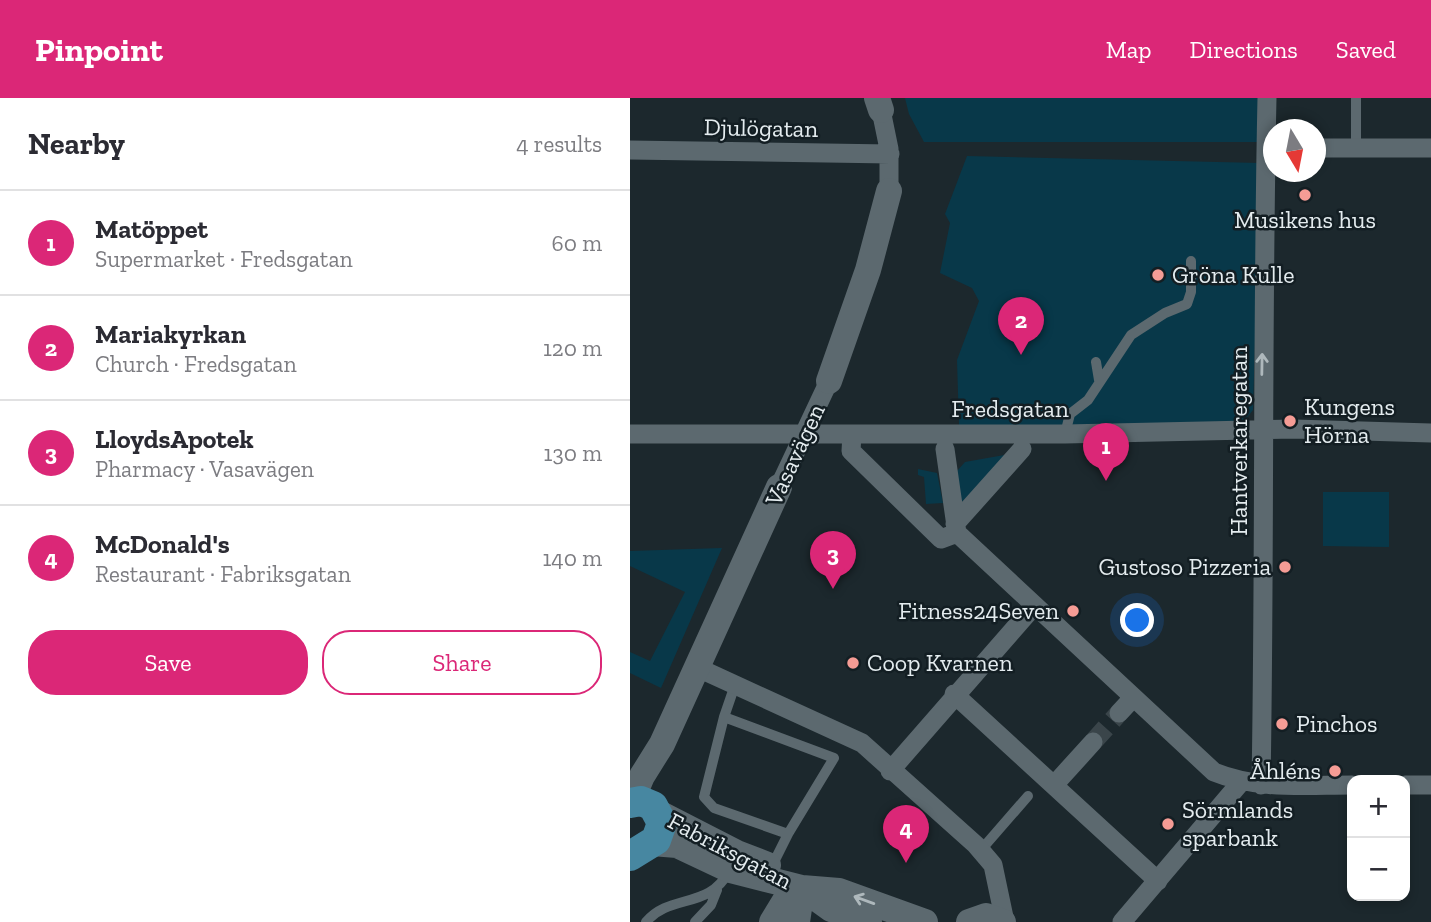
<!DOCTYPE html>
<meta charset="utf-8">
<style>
body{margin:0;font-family:"Zilla Slab",serif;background:#f2f2f3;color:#2b2b33}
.controls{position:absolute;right:21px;bottom:21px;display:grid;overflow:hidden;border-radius:14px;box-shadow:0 4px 10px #0003}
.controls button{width:63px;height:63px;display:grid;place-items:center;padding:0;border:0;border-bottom:2px solid #e1e1e2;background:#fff;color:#2b2b33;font:35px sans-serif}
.compass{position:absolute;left:633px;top:21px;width:63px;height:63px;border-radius:50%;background:#fff;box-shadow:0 4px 10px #0003;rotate:170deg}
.you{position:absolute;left:508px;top:523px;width:24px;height:24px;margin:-18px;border:5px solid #fff;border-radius:50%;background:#1a73e8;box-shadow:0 0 0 10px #1a73e833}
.badge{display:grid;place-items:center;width:46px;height:46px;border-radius:50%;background:#db2777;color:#fff;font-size:23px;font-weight:700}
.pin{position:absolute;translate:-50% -58px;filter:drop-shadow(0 2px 4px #0008)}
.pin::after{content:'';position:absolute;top:37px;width:24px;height:21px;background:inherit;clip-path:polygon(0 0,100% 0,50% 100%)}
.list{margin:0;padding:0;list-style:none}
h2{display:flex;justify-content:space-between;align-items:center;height:91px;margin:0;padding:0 28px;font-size:30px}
h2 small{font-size:23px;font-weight:400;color:#7c7c81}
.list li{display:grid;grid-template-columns:46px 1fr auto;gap:21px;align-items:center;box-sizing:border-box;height:105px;padding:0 28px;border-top:2px solid #e1e1e2}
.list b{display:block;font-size:26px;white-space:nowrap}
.list p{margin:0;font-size:23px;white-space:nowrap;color:#7c7c81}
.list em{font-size:23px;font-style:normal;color:#7c7c81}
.actions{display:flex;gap:14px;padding:21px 28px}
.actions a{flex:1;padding:16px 0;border:2px solid #db2777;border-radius:28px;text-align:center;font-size:24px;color:#db2777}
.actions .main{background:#db2777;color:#fff}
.map{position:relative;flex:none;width:801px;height:824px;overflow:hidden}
header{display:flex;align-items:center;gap:42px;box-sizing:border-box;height:98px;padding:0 35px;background:#db2777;color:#fff}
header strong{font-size:33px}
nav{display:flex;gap:38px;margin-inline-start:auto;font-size:24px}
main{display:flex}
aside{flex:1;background:#fff}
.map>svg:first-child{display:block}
.green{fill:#083849}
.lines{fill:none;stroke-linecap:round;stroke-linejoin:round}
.street-tunnel{stroke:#3a454a;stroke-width:19;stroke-dasharray:19 10;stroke-linecap:butt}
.lane{stroke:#5c696f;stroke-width:10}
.street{stroke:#5c696f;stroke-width:19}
.secondary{stroke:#5c696f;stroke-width:26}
.primary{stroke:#4787a1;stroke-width:30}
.oneway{stroke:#aeb8bc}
.poi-dot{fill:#f59c95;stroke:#131e23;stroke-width:2.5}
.labels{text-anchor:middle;stroke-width:5;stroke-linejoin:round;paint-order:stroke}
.street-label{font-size:24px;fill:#e4ecef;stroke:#131e23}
.poi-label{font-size:24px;fill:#e4ecef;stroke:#131e23;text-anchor:start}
</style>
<header>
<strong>Pinpoint</strong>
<nav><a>Map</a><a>Directions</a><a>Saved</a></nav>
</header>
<main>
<aside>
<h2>Nearby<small>4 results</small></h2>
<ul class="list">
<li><span class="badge">1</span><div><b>Matöppet</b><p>Supermarket · Fredsgatan</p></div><em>60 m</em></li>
<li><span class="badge">2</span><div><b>Mariakyrkan</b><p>Church · Fredsgatan</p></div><em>120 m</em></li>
<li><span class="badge">3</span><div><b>LloydsApotek</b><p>Pharmacy · Vasavägen</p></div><em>130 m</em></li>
<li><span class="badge">4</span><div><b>McDonald's</b><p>Restaurant · Fabriksgatan</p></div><em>140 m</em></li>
</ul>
<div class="actions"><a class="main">Save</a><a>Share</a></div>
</aside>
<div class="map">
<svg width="801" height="824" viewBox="0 0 801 824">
<rect width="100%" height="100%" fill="#1c282d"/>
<path class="green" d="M275,0H633V44H294L279,16Z
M337,58L630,65L623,312L611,327H329L327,262L349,203L342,190L310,175L320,125L315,116Z
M380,356L329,407L327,373L335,364Z
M288,371L307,375L313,405L296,406L294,379L288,377Z
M693,394H759V449L693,448Z
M92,450L31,590L0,575V554L20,563L55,494L0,468V453Z"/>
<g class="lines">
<path class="street-tunnel" d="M463,644L489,615"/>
<path class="lane" d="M726,0V50
M466,264L469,282
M435,336L440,316L458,302L501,237L535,215L557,206L561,194V163
M94,619L105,587
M351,752L398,698
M142,768L158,736L84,710L74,699L94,619L204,660L158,736
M16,824C40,795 79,812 99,773
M65,824L81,807L87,792"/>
<path class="street" d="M251,12L259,51V93
M685,50H801
M0,52L260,56
M0,336H435L664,331L801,335
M222,336L221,353L311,441L327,435
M315,351L327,435L584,674C628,692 675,687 722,687
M149,389L199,283
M325,426L392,351
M66,569L232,645L346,747L363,767L375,824
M324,596L528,783
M489,615L502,601
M260,673L404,508
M425,686L463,644
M631,687C635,458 632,229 637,0
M775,687H801
M492,824L611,684"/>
<path class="secondary" d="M247,0L251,12
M199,283L238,172L259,93
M1,704L12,678L32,646L149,389
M29,715L107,755L138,767
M22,745L47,747L100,772L172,790L209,793L295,824
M176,793L201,811L239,824
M142,824L156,801L172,790
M167,824L172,790
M339,824L356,818L373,824"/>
<path class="primary" d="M0,705L11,703L23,708L32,725L26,742L0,758"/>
</g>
<defs><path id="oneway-shaft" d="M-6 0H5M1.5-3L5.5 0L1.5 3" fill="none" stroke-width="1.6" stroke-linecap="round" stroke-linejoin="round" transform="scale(1.75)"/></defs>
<g class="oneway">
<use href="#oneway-shaft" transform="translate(632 266) rotate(-89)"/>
<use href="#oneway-shaft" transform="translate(234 802) rotate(-160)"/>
</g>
<g class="poi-dot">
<circle cx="675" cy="97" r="7"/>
<circle cx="528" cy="177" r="7"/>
<circle cx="660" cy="323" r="7"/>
<circle cx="655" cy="469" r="7"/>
<circle cx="443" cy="513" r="7"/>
<circle cx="223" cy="565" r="7"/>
<circle cx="652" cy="626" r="7"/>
<circle cx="705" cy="673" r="7"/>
<circle cx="538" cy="726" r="7"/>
</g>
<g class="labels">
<g class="street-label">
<text transform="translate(131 30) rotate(1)" y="8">Djulögatan</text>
<text x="380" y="319">Fredsgatan</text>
<text transform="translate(609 343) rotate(-90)" y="8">Hantverkaregatan</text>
<text transform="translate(165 357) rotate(-65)" y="8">Vasavägen</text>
<text transform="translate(100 753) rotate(28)" y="8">Fabriksgatan</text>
</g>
<g class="poi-label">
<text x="675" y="130" text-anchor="middle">Musikens hus</text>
<text x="542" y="185">Gröna Kulle</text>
<text x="674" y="317">Kungens<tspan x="674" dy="28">Hörna</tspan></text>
<text x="641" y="477" text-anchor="end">Gustoso Pizzeria</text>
<text x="429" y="521" text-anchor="end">Fitness24Seven</text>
<text x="237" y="573">Coop Kvarnen</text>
<text x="666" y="634">Pinchos</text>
<text x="691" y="681" text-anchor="end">Åhléns</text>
<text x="552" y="720">Sörmlands<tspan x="552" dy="28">sparbank</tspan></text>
</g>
</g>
</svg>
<div class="controls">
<button>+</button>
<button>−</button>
</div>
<svg class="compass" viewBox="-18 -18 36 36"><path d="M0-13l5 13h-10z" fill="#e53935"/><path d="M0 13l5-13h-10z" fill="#7c7c81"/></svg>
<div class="you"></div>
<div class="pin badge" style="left:476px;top:383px">1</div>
<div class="pin badge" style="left:391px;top:257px">2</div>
<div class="pin badge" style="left:203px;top:491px">3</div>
<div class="pin badge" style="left:276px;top:765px">4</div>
</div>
</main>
